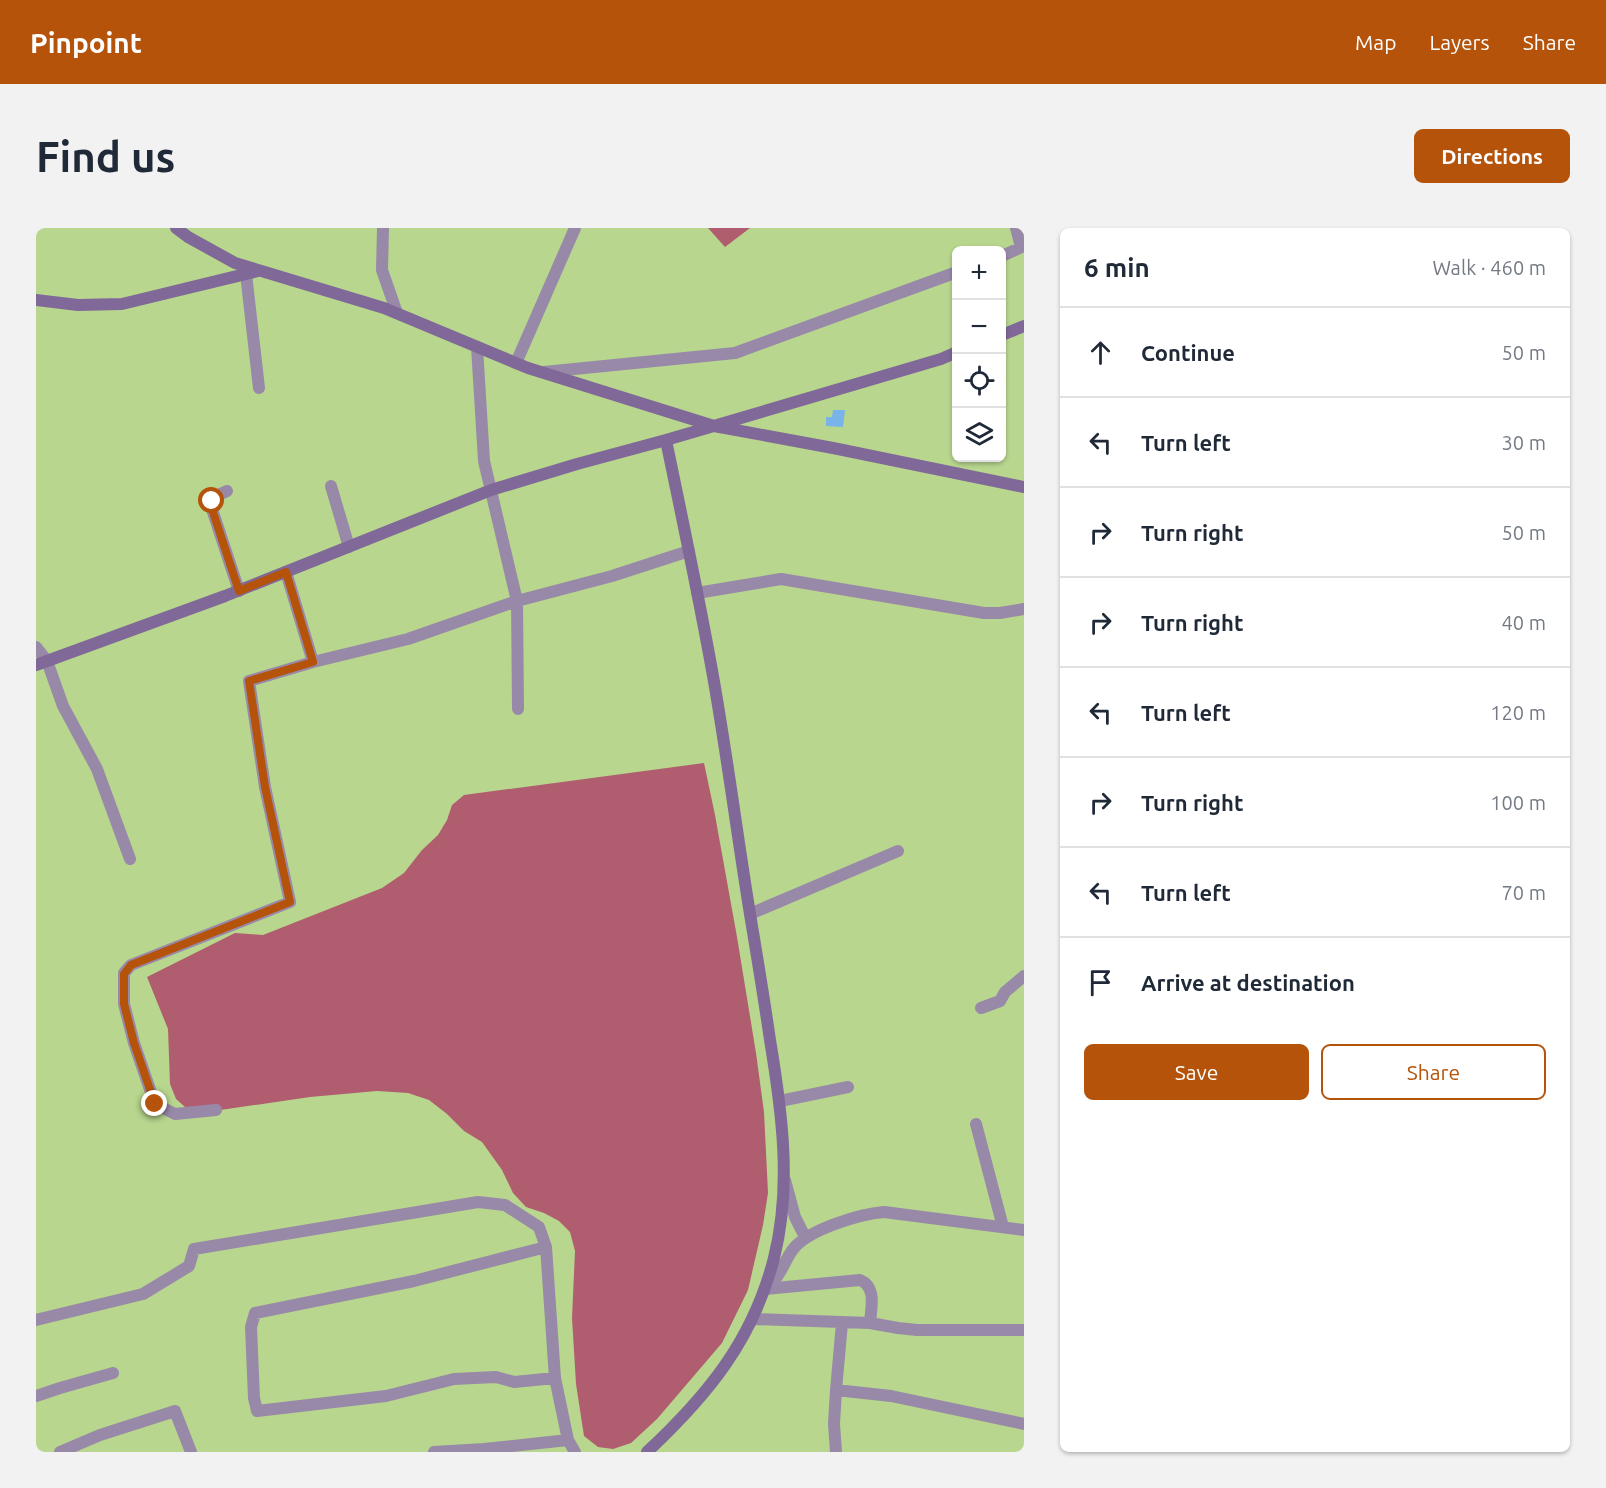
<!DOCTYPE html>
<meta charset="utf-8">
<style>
body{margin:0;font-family:Ubuntu,sans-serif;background:#f2f2f3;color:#1f2937}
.controls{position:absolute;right:18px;top:18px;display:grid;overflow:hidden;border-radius:9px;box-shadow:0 2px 4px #0004}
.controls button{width:54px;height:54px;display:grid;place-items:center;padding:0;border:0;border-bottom:2px solid #e0e1e3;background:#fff;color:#1f2937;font:30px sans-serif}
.stop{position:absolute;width:18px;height:18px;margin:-14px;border:4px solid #b45309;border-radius:50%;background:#fff}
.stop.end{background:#b45309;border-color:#fff;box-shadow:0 2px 6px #0008}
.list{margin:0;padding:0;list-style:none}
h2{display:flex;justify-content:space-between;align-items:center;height:78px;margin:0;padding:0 24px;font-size:26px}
h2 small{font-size:20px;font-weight:400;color:#747a83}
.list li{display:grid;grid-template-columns:39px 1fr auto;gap:18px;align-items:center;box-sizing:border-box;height:90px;padding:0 24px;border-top:2px solid #e0e1e3}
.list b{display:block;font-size:22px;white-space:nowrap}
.list em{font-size:20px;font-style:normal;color:#747a83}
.actions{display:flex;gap:12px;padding:18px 24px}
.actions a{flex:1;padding:14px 0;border:2px solid #b45309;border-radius:9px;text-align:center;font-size:21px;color:#b45309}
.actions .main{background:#b45309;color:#fff}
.icon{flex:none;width:33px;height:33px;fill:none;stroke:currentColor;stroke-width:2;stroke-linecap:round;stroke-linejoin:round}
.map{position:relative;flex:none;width:988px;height:1224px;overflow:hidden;border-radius:9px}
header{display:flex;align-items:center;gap:36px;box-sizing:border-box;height:84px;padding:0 30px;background:#b45309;color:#fff}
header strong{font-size:28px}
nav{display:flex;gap:33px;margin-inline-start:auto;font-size:21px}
.intro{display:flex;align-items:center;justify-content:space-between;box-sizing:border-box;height:144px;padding:0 36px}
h1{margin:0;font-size:42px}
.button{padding:15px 27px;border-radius:9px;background:#b45309;color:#fff;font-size:21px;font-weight:700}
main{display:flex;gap:36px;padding:0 36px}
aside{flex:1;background:#fff;border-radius:9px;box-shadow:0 2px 4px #0004}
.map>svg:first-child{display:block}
.water{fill:#b15d70}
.building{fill:#78b4ea}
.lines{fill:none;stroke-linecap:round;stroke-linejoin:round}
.street{stroke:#9889a9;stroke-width:12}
.secondary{stroke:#806998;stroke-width:12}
.route{stroke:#b45309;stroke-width:8}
</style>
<header>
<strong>Pinpoint</strong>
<nav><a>Map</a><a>Layers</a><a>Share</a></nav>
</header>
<div class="intro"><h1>Find us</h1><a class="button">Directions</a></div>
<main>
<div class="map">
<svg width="988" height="1224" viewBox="0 0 988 1224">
<rect width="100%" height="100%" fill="#b8d68e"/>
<path class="water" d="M672,0H714L689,19Z
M668,535L679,587L701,709L720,825L728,884L732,965L727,997L712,1062L686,1115L621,1191L595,1215L577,1221L562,1219L548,1208L540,1156L536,1090L539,1023L534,1004L523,993L508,985L490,979L477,965L466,942L446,914L428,903L411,886L393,872L372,865L341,863L274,869L157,886L140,871L134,856L132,801L111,749L199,705L227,707L346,660L368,645L386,622L402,607L411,592L416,577L428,567Z"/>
<path class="building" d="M797,182H809L807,199L790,198V189H796Z"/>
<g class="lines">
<path class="street" d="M347,0L346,42L361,85
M980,0L985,19
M966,28L988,18
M210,46L223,160
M441,119L448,233L481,373L482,481
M480,135L539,0
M508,144L699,125L921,44
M295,258L313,319
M191,263L178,269L176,273V281L203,363
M250,344L277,434
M661,365L745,351L948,385H964L988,381
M0,419L11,433L27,478L61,541L94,631
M714,686L862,623
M945,780L964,773L969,764L988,748
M744,873L812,859
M180,882L139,886L119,876L98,815L88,776V745L95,737L254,674L229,559L213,453L277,434L372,411L481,373L576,348L653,323
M940,896L967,999
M749,952L759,989L769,1009
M729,1061C735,1056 740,1051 744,1044C749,1036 752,1027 758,1020C774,1001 824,986 848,984L988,1002
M729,1061L824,1052C841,1059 835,1080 834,1095
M716,1091L834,1095L862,1100L881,1102H988
M0,1092L107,1066L153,1038L158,1021L442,974L469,977L503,999L510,1019L519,1150L478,1154L460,1149L418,1151L350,1168L221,1183L218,1170L215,1099L219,1085L378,1053L510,1019
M519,1150L532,1212L539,1224
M800,1162L806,1095
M0,1168L24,1160L77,1145
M24,1224L64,1207L139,1183L155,1224
M398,1224L448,1221L532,1212
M800,1224L798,1196L800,1162L855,1168L988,1196"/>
<path class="secondary" d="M140,0L152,9L199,35L348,80L492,140L678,198L797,220L988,259
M0,72L42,77L86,76L222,43
M966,107L988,98
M0,437L189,368L455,262L541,236L630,212L905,131L921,124
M611,1224C672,1167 717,1112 738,1030C756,959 746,884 734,812C728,770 721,728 714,686C701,606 691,527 677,448C663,369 646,290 630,212"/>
</g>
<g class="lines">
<path class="route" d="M119,876L98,815L88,776V746L95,737L254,674L229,559L213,453L277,434L250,344L203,363L176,281V273"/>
</g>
</svg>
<div class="controls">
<button>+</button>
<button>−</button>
<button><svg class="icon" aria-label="locate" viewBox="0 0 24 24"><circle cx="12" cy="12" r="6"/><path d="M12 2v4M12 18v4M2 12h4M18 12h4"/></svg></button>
<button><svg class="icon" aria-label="layers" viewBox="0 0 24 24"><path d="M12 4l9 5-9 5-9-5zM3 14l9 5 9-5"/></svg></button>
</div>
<div class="stop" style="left:176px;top:273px"></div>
<div class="stop end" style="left:119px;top:876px"></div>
</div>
<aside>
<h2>6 min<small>Walk · 460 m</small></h2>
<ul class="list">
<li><svg class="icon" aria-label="ahead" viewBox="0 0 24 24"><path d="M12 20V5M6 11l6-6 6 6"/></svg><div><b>Continue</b></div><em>50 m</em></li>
<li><svg class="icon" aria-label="left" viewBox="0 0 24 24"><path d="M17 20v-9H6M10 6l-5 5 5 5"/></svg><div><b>Turn left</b></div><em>30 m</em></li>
<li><svg class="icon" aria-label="right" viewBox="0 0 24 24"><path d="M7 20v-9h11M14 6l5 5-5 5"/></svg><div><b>Turn right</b></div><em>50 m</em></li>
<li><svg class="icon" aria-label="right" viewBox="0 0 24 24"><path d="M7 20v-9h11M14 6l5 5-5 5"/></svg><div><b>Turn right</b></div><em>40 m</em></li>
<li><svg class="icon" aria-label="left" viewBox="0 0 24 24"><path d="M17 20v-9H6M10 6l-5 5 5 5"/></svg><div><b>Turn left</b></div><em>120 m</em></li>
<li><svg class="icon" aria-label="right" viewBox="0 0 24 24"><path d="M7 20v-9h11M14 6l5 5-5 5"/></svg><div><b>Turn right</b></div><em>100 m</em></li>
<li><svg class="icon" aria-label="left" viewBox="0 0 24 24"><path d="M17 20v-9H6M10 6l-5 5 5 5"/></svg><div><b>Turn left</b></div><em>70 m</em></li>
<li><svg class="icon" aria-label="arrive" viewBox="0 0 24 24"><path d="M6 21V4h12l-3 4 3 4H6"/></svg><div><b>Arrive at destination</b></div></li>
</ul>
<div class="actions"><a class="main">Save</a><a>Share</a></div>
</aside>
</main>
